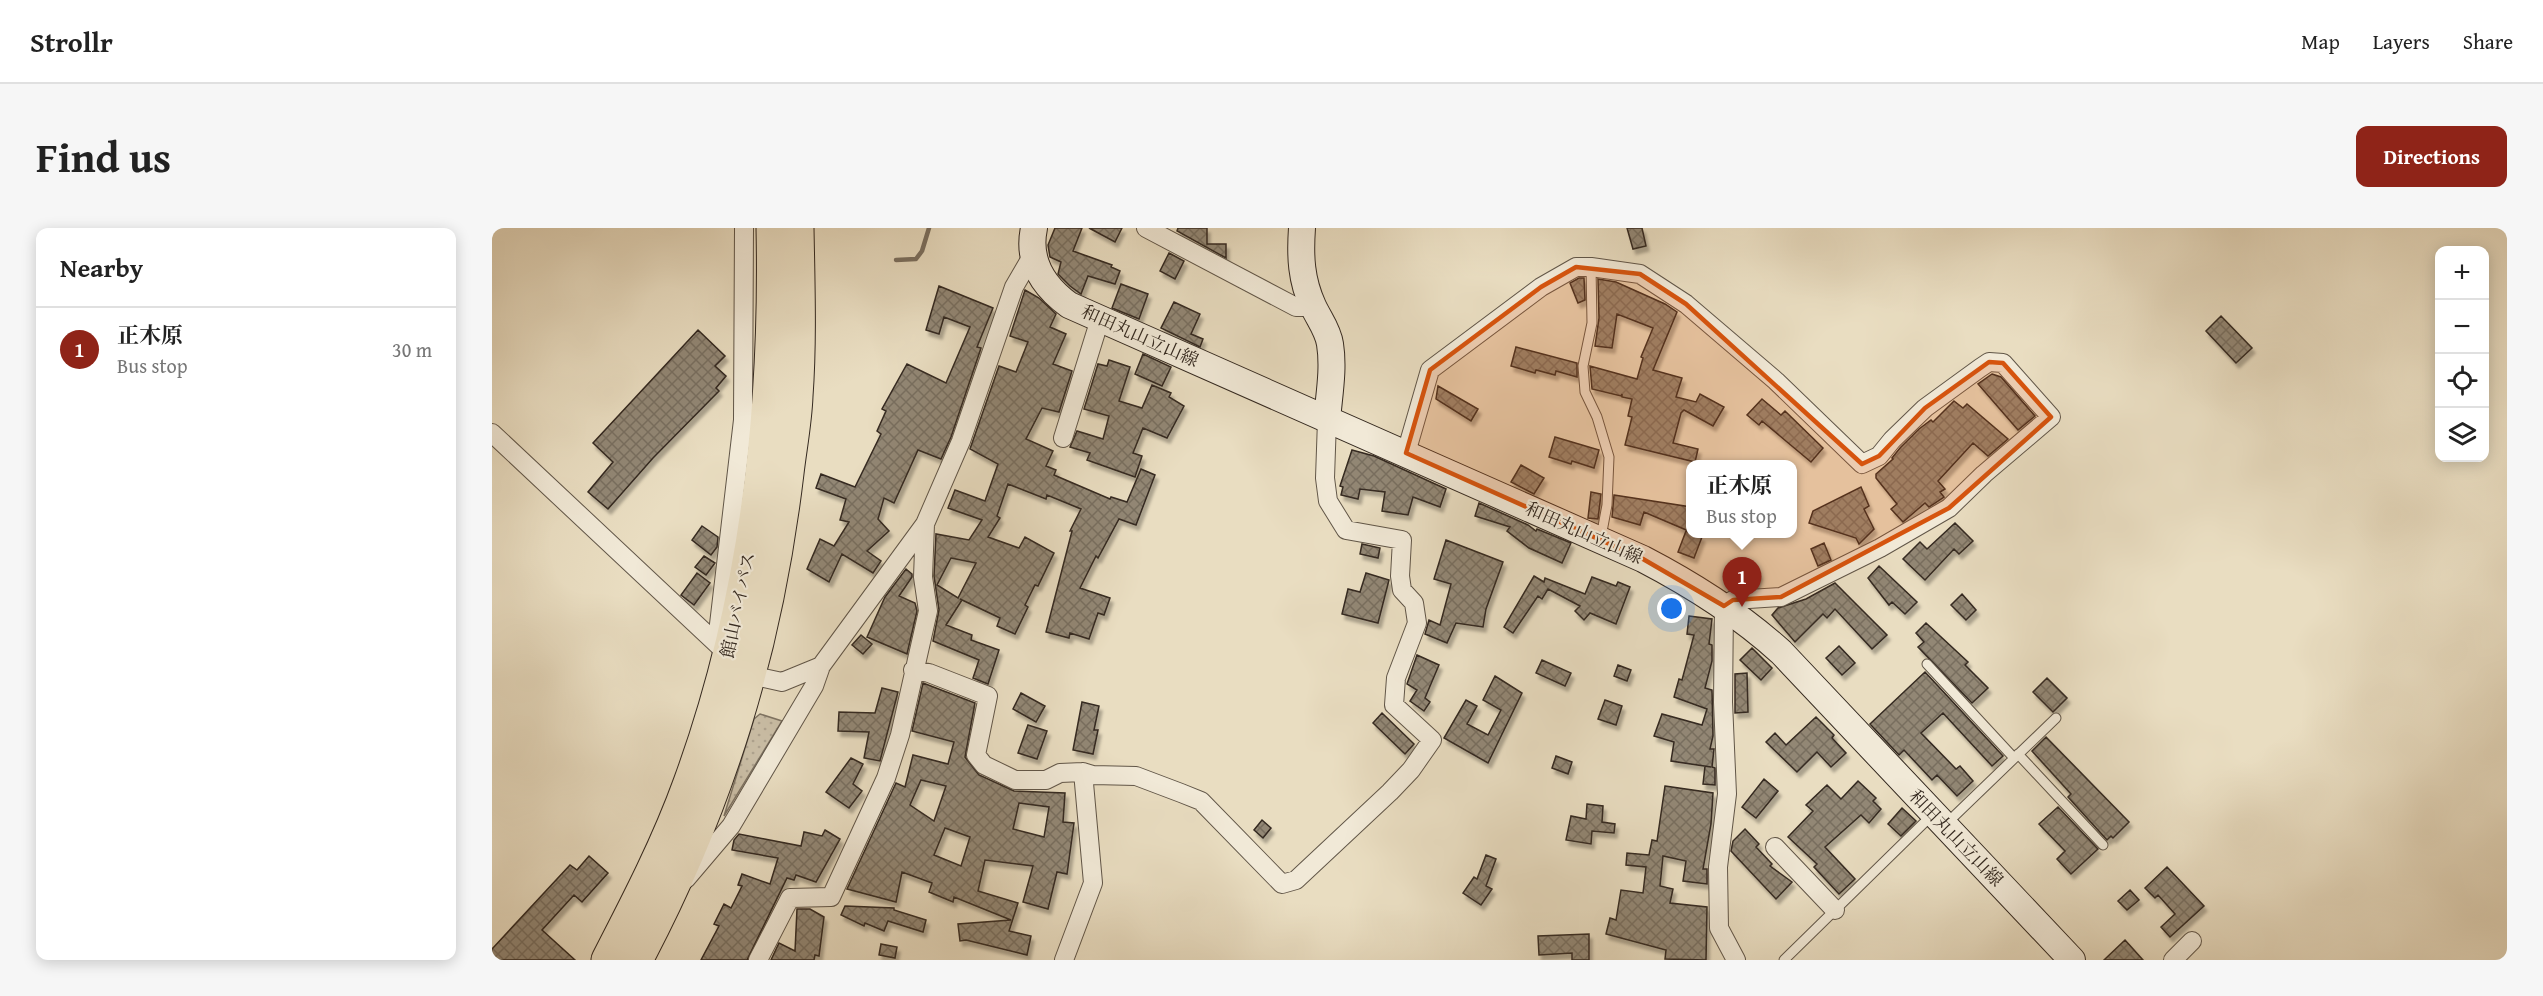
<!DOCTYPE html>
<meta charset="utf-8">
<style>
body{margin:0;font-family:"Gentium Book Plus","Noto Serif JP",serif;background:#f6f6f6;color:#222}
.controls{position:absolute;right:18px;top:18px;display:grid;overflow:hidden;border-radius:12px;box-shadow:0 3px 15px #0003}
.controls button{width:54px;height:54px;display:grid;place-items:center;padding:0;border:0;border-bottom:2px solid #e0e0e0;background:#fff;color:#222;font:30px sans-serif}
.you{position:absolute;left:1180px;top:381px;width:21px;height:21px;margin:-15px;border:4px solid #fff;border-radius:50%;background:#1a73e8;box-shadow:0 0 0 9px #1a73e833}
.badge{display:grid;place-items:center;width:39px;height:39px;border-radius:50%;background:#8f2418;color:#fff;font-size:20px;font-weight:700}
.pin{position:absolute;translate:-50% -50px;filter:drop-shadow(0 2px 3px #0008)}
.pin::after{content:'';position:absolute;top:32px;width:21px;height:18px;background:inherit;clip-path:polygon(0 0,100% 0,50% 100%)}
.popup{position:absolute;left:1194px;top:232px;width:111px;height:78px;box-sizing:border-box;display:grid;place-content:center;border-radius:12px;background:#fff;filter:drop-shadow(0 2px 4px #0005);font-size:20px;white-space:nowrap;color:#767676}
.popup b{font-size:22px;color:#222}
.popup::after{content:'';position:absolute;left:50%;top:100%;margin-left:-12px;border:12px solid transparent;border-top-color:#fff}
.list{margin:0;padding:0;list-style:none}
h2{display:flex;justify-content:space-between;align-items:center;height:78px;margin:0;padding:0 24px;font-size:26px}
h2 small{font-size:20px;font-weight:400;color:#767676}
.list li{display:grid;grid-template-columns:39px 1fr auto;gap:18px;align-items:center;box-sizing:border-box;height:84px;padding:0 24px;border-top:2px solid #e0e0e0}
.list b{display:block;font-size:22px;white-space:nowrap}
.list p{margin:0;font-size:20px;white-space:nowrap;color:#767676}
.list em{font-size:20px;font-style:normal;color:#767676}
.icon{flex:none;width:33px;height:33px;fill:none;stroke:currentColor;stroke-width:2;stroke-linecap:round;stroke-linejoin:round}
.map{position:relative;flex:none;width:2015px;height:732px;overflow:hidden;border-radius:12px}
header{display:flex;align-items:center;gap:36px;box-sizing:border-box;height:84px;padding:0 30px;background:#fff;border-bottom:2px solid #e0e0e0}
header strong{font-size:28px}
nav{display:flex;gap:33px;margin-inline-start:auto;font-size:21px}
.intro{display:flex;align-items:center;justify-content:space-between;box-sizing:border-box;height:144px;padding:0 36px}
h1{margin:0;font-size:42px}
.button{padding:15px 27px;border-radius:12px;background:#8f2418;color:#fff;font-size:21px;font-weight:700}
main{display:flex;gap:36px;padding:0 36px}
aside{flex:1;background:#fff;border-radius:12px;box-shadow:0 3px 15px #0003}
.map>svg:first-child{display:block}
.grass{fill:url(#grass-dots);stroke:#7f7463;stroke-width:1.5}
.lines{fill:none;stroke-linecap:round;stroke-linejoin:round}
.stream{stroke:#7b7060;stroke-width:4.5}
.building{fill:url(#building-cross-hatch);stroke:#342920;stroke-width:1.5;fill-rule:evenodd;filter:url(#shadow)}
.lane-casing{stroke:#615648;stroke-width:11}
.street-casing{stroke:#615648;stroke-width:20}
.secondary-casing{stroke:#342920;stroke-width:28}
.highway-casing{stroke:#342920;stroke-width:35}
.lane{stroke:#f1e9d7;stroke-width:9}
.street{stroke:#f1e9d7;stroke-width:18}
.secondary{stroke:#f1e9d7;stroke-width:26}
.highway{stroke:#e9ddc1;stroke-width:33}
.marked{fill:#d6540e;fill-opacity:0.2;stroke:#d6540e;stroke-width:4.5;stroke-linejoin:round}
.labels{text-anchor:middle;stroke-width:4.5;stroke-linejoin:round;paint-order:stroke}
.street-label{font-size:18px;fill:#342920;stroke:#f1e9d7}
</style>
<header>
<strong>Strollr</strong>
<nav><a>Map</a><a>Layers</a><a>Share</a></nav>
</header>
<div class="intro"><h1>Find us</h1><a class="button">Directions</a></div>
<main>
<aside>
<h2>Nearby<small></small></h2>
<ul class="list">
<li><span class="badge">1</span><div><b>正木原</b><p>Bus stop</p></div><em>30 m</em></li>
</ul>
</aside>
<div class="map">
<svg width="2015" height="732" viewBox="0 0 2015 732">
<defs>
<pattern id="grass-dots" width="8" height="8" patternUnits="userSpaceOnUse" patternTransform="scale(1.5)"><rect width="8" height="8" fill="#cabea6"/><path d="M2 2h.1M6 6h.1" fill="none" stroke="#aea38f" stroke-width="1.8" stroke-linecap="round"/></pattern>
<pattern id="building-cross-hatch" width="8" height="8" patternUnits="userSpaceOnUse" patternTransform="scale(1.5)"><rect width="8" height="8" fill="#928774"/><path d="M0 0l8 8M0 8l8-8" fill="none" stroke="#786e5f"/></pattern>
<filter id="shadow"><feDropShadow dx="3" dy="5" stdDeviation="1.5" flood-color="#0004"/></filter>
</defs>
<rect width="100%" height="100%" fill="#e9ddc1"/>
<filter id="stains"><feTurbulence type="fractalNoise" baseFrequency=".00333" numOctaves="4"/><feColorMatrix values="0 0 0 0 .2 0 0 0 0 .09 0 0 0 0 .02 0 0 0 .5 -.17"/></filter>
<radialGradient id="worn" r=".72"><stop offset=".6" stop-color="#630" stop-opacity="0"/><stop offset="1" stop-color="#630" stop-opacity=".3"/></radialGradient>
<path class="grass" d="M268,486L290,493L232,588L262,491Z"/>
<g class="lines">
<path class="stream" d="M404,32L424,31L430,23L437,0"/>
</g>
<path class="building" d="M563,0H590L581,23L620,37L619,39L628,43L623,56L596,48L589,66L578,58L566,46L569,34L558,29L556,17Z
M597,0H630L623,14Z
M686,0H715V16H734V30L685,3Z
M1135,0H1150L1154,18L1141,21Z
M677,25L692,33L683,51L668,43Z
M1087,50H1092L1093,72L1086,75L1078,55Z
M1106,51L1124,54L1173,76L1185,84L1161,142L1190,150L1184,169L1204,174L1208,166L1232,179L1221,198L1192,182L1189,185L1181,215L1206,221L1203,234L1133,217L1140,189L1136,188L1140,171L1130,169V166L1129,168L1100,161L1098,138L1145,151L1151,130L1149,129L1161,100L1125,86L1120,120L1103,118L1107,90Z
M629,56L656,66L647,91L620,80Z
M447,58L501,80L485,119L489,120L459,209L449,231L426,222L402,275L392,270L386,291L397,303L375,323L389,333L381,345L350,326L337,354L315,341L328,311L342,318L357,294L348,292L354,271L324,260L329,246L363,259L389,206L385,203L394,183L390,181L415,136L454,155L478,99L452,89L447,106L434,102Z
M533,62L547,70L564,86L558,99L574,106L561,136L580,143L567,184L550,180L534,211L561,223L554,238L564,242L562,247L618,271L619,269L635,274L649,241L663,247L644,297L627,291L606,330L604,328L588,360L618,370L612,387L606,385L597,411L578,405L577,410L554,404L580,303H578L589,281L555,267L554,271L516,256L505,288L508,290L496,309L527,320L533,309L562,325L546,358L543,357L533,377L536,379L523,406L505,398L508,390L468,371L470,372L454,397L480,407L479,412L507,422L496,456L481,450L487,432L441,413L447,382L442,348L444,306L477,312L490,292L456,280L463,262L493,273L506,236L478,221L507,138L524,144L536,114L518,108ZM459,330L484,335L466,370L445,357Z
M682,74L708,86L699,106L711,111L708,119L669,100Z
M1729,88L1760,120L1744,135L1714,103Z
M206,102L233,128L223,138L234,148L224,160L227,163L161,230L116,281L96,264L121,234L101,215Z
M1024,119L1085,135V149L1064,143L1063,147L1044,142L1043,145L1019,138Z
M651,126L679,139L670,158L643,146Z
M617,132L638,139L627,173L650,180L660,157L679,165L677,169L692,178L675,210L651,200L641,225L650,228L643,249L595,232L598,225L578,219L585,203L611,211L617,188L592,181L606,136L615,138Z
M1500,146L1509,149L1543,188L1526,202L1486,156Z
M946,158L986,181L979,193L944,171Z
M1270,171L1289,187L1293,183L1331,220L1319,234L1270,193L1267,197L1255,187Z
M1462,173L1471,180L1475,176L1516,211L1496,228L1481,215L1446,253L1453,261L1448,264L1452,269L1437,279L1433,275L1411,294L1399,281L1405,276L1384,250V246L1401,231L1400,230L1408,220L1427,201L1439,192L1441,194Z
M1063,209L1107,222L1102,240L1080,233L1079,236L1057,229Z
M860,222L882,228L954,261L948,279L921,269L916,287L890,283L893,264L868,261L866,271L849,267L851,259L848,258Z
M1029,237L1052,250L1042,266L1019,254Z
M1369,259L1377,278L1372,281L1382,301L1367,316L1364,310L1317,295L1321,283Z
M1099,264L1109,266L1106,291L1096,290Z
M1122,267L1199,279V304L1152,284L1148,297L1120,289Z
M987,275L1036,297L1044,303L1045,301L1079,315L1070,335L1037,320L1015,303L1018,299L983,288Z
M1463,295L1481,313L1467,326L1462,321L1433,352L1411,331L1428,314L1435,321Z
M210,298L226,309L225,319L219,327L200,312Z
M1194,303L1210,309L1202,330L1186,324Z
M954,312L1011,334L994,381L991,399L964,395L955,415L933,406L937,392L948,397L959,356L942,351Z
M1332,315L1339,332L1326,338L1319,321Z
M870,316L888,320L886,330L868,326Z
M212,328L223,335L214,347L203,339Z
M1387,338L1425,374L1413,386L1400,374L1397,377L1376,350Z
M1246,340L1267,346L1263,357L1243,351Z
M414,341L420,346V349L407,368L423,375L425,383L415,426L375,409L393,369Z
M205,345L218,355L202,377L189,367Z
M874,345L897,352L886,395L850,386L856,361L868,364Z
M1042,348L1052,354L1053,350L1093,366L1100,349L1124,358L1126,354L1138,359L1124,396L1098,385L1092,392L1083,383L1088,378L1056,361L1050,371L1046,368L1021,405L1012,399Z
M1343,355L1395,407L1380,421L1343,381L1335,390L1331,386L1303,414L1280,387L1286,380L1314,371Z
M1470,366L1484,382L1474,392L1459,377Z
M1197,388L1220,391L1217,416L1220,417V433L1213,460L1220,462L1221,508L1218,521H1222L1220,539L1223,540V557L1211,556L1213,538L1219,539L1179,533L1182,514L1162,508L1170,486L1210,497L1215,481L1182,469L1187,451L1190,452L1202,407L1195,406Z
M1434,395L1476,434L1473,437L1496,460L1480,475L1426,419L1432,414L1424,405Z
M369,407L380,416L371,426L360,417Z
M1347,418L1363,435L1350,447L1334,430Z
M1260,420L1280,440L1269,452L1248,432Z
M925,427L947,437L933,470L938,474L932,483L918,473L925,462L915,456Z
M1050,432L1079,445L1073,458L1044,445Z
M1126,437L1139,442L1135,453L1122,448Z
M1433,444L1511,528L1500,538L1451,485L1429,505L1464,541L1468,538L1481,553L1465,568L1445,547L1440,552L1412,522L1407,527L1378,496Z
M1255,445L1256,484L1243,485V446Z
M1003,448L1030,465L996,535L952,510L974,472L985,478L975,496L996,507L1009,482L991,472Z
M1555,450L1575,470L1561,484L1541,464Z
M431,455L483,475L473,529L487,547L522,563L573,565L571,594L582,595L575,646L565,644L556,681L531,674L541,638L493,632L486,663L526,675L517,703L539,708L535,727L474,712L468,713L466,696L519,692L462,669L461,674L437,664L440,655L410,644L404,674L355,661L404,555L413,559L421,527L456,536L462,514L420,503ZM429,552L454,558L442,593L418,577ZM527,575L557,579L552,609L521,601ZM453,600L478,609L469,638L442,627Z
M390,460L406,464L388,533L372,530L377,504L346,503L347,484L383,485Z
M529,465L553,478L544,494L521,481Z
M1113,472L1130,478L1124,497L1106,491Z
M590,474L607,478L602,502H606L601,526L581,522Z
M890,485L922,516L913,526L881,495Z
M1324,489L1342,507L1340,510L1354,525L1339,539L1325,524L1305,544L1274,514L1283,505L1294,517Z
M536,497L555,503L545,531L526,525Z
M1554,509L1637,594L1621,610L1619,608L1615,612L1576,569L1579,566L1540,523Z
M1064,528L1080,534L1076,546L1060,540Z
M359,530L371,536L361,556L370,563L357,580L334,564Z
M1272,551L1286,563L1264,590L1250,579Z
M1366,553L1384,570L1381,573L1389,581L1377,595L1369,587L1333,619L1363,651L1347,666L1322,639L1325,636L1296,609L1321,583L1314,577L1335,557L1349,571Z
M1173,558L1221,565L1219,596L1211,641H1215V656L1191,653L1194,633L1171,628L1168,658L1181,661L1178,675L1215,679L1214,732L1173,731L1174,722L1114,706L1118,690L1124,692L1129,662L1151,665L1154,639L1134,637L1135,625L1157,627L1160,612L1165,613Z
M1095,576L1111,578L1110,594L1123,596L1122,605L1100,603L1099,616L1074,612L1079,588L1094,591Z
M1566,579L1606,621L1579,646L1565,631L1573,623L1547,596Z
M1410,580L1424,593L1409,608L1396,596Z
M770,592L779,600L771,610L762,602Z
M1253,601L1267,616L1264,619L1280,636L1278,638L1300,654L1284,671L1239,623L1241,613Z
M333,602L348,611L324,654L304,647L302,652L295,650L255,732H209L227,698L222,696L232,676L239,680L250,658L246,657L250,646L278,656L286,630L240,622L242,612L247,606L309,618L312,604L330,608Z
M994,627L1004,631L994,658L1000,661L989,677L971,665L982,649L985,651Z
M97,628L116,645L90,674L82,667L50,702L83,732H0V721L78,637L85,642Z
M1675,639L1712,678L1678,709L1669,699L1683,686L1666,667L1663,670L1653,660Z
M1638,662L1647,672L1635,682L1626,673Z
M353,678L402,680V682L434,692L431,704L396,693L392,703L373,695L372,698L349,687Z
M305,681H318L332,689L327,728L323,727L322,732H279L287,715L303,723Z
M1097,706V732H1080V725L1047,727L1046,708Z
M1633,712L1651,732H1612Z
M389,716L405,719L403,730L387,727Z"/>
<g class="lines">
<g class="lane-casing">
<path id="lane" d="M1099,39L1100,95L1091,138L1093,164L1105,189L1117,229L1115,277L1109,309
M1435,436L1522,530
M1526,526L1611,617
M1454,596L1564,490
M1292,732L1439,588"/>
</g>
<g class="street-casing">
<path id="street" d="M654,0L804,79H822
M0,205L258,447L290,454L329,438L433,296L469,213L522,59L540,28
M571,210L608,91
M914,225L938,142L1049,59L1084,39H1099L1148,46L1194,76L1284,153L1370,236L1387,228L1400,212L1433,180L1488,140L1497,134L1511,135L1559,189L1492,246L1457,280L1388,320L1289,369L1241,372L1232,378L1231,474L1235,566L1226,639L1227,700L1244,732
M226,405L251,192L252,0
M421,442L437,445L496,468L484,527L492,537L523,552H554L568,545L591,544L601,547L644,548L689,565L709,573L790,656L804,652L898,564L919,542L940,512L902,477L904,450L925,395L922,375L910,362L908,348L910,312L854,302L836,273L833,250L835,192
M1283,619L1343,682
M194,651L239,598L322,458L329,438
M266,732L298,670L339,669L394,550L408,507L436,383L431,349L433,296
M572,732L601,655L591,544
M1681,732L1700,713"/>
</g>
<g class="secondary-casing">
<path id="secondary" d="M542,0C535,33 551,58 577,77L1151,331C1201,357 1247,386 1289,424L1580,732
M810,0C808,28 809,52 821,78C827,91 836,102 838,116C842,141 837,167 835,192"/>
</g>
<g class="highway-casing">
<path id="highway" d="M116,732C146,674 176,616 198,555C263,378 285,188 281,0
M144,732C227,575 274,421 295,245C298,219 303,194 304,168C308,113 306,56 305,0"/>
</g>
<use href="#lane" class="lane"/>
<use href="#street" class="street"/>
<use href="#secondary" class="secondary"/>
<use href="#highway" class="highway"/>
</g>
<path class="marked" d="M1084,39L1148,46L1194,76L1370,236L1387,228L1433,180L1497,134L1511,135L1559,189L1457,280L1289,369L1241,372L1232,378L1151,331L914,225L938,142L1049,59Z"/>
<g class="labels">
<g class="street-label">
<text transform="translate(648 108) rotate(24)" y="6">和田丸山立山線</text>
<text transform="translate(1092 305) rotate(24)" y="6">和田丸山立山線</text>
<text transform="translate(246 377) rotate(-78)" y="6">館山バイパス</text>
<text transform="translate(1464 610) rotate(46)" y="6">和田丸山立山線</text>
</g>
</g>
<rect width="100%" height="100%" filter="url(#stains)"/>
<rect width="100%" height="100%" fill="url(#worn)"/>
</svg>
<div class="controls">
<button>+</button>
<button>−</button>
<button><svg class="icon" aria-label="locate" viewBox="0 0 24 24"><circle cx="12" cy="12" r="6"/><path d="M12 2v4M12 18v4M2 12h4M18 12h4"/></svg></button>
<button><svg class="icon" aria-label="layers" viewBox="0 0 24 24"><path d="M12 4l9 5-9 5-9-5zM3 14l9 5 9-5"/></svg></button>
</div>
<div class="you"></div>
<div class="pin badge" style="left:1250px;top:379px">1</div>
<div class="popup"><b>正木原</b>Bus stop</div>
</div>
</main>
